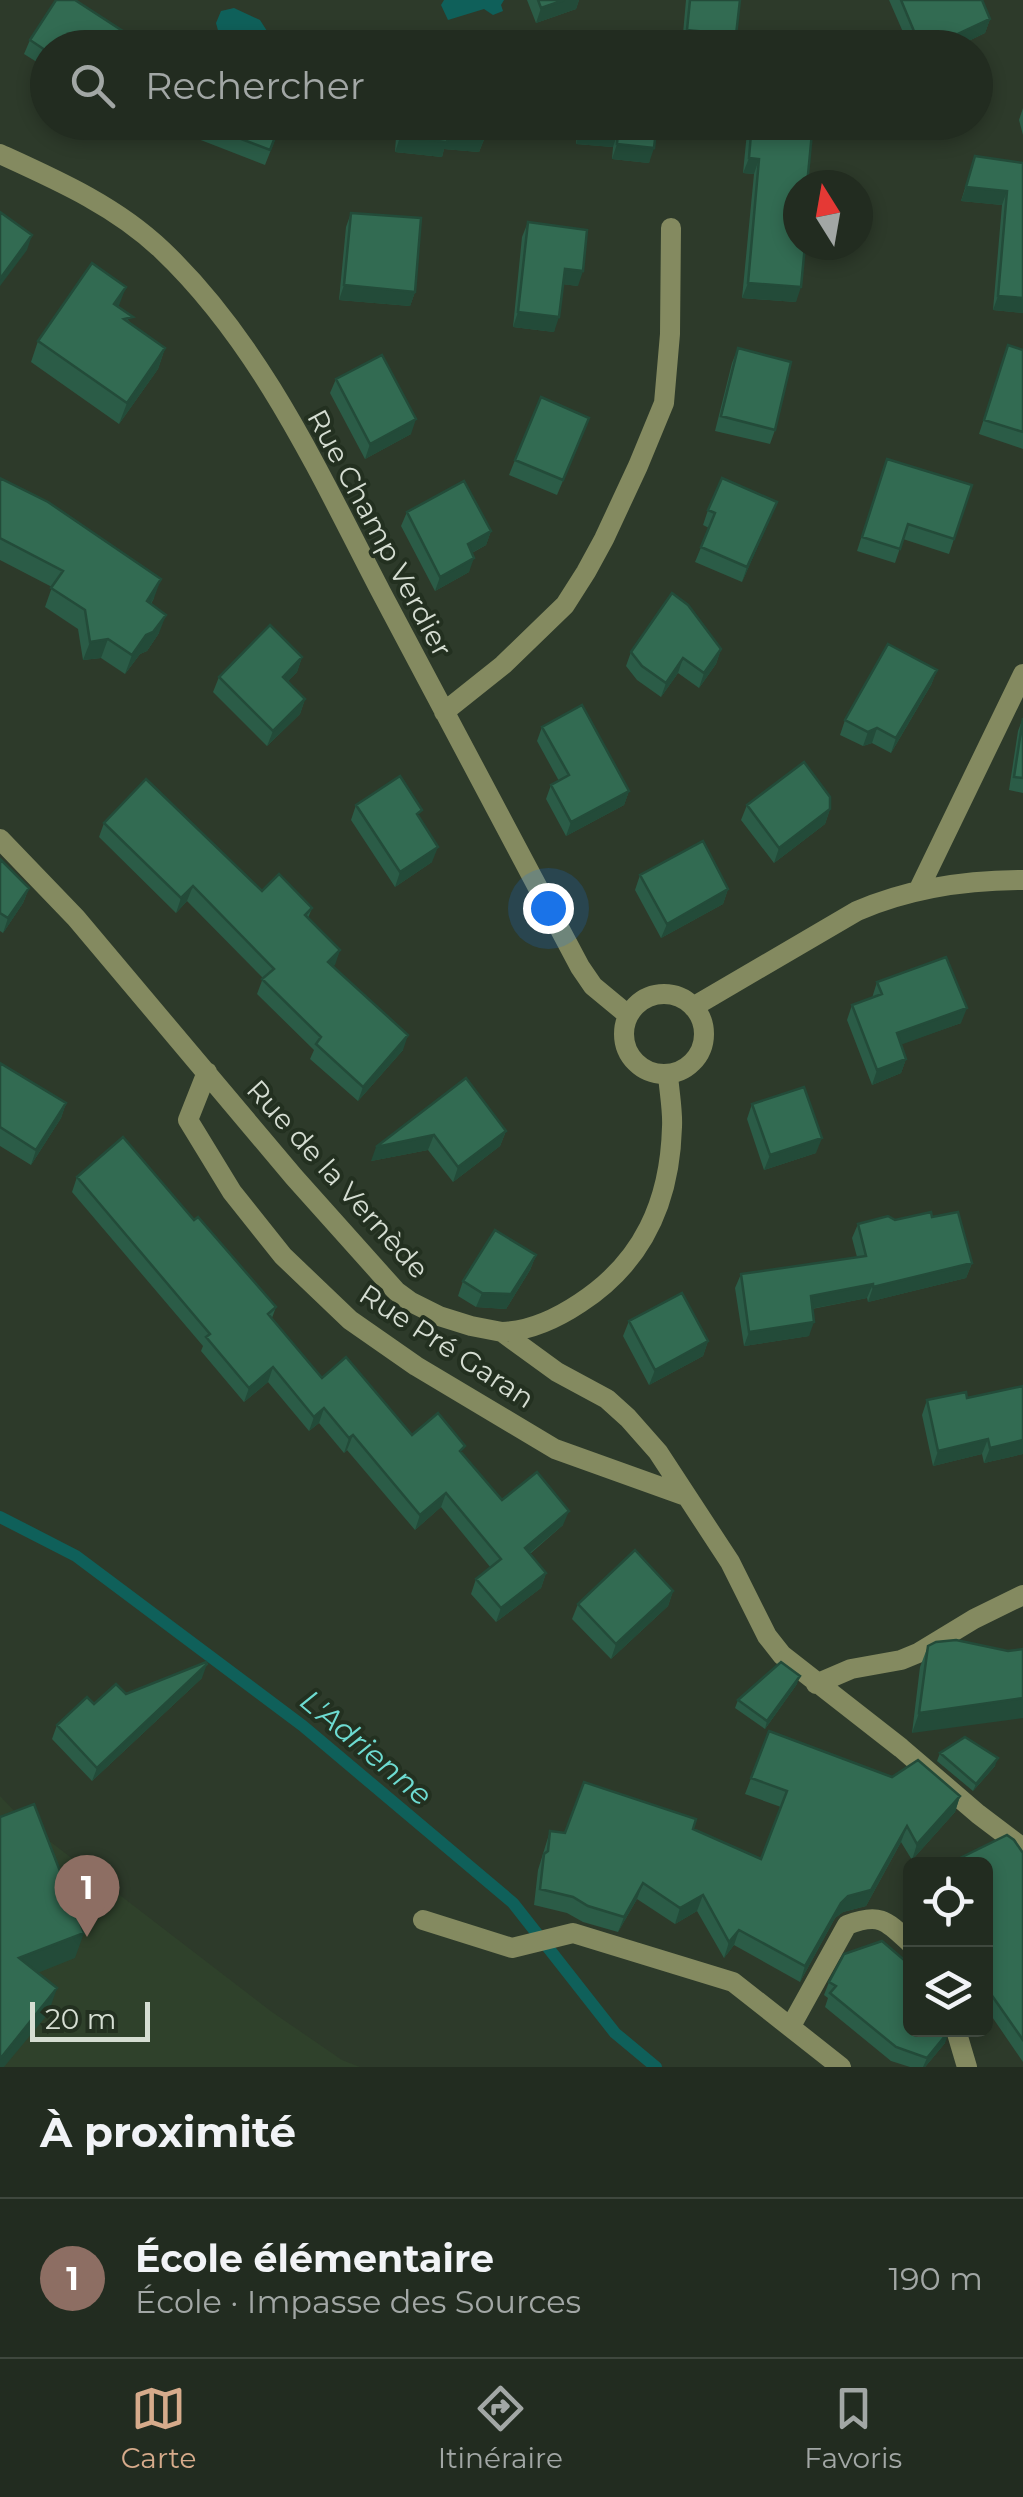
<!DOCTYPE html>
<html lang="fr">
<meta charset="utf-8">
<style>
body{margin:0;font-family:Montserrat,sans-serif;background:#2e382d;color:#f1f3f6}
.controls{position:absolute;right:30px;bottom:30px;display:grid;overflow:hidden;border-radius:15px;box-shadow:0 5px 15px #0003}
.controls button{width:90px;height:90px;display:grid;place-items:center;padding:0;border:0;border-bottom:2px solid #3f483e;background:#222c20;color:#f1f3f6;font:50px sans-serif}
.compass{position:absolute;left:783px;top:170px;width:90px;height:90px;border-radius:50%;background:#222c20;box-shadow:0 5px 15px #0003;rotate:349deg}
.scale{position:absolute;left:30px;bottom:25px;width:120px;box-sizing:border-box;padding-left:10px;border:5px solid #d5ddd2;border-top:0;font-size:28px;line-height:35px;white-space:nowrap;color:#d5ddd2;-webkit-text-stroke:8px #233020;paint-order:stroke}
.you{position:absolute;left:548px;top:908px;width:35px;height:35px;margin:-25px;border:8px solid #fff;border-radius:50%;background:#1a73e8;box-shadow:0 0 0 15px #1a73e833}
.badge{display:grid;place-items:center;width:65px;height:65px;border-radius:50%;background:#d6ab8b;color:#fff;font-size:32px;font-weight:700}
.pin{position:absolute;translate:-50% -82px;filter:drop-shadow(0 2px 5px #0008)}
.pin::after{content:'';position:absolute;top:52px;width:35px;height:30px;background:inherit;clip-path:polygon(0 0,100% 0,50% 100%)}
.list{margin:0;padding:0;list-style:none}
h2{display:flex;justify-content:space-between;align-items:center;height:130px;margin:0;padding:0 40px;font-size:42px}
h2 small{font-size:32px;font-weight:400;color:#a2a7a5}
.list li{display:grid;grid-template-columns:65px 1fr auto;gap:30px;align-items:center;box-sizing:border-box;height:160px;padding:0 40px;border-top:2px solid #3f483e}
.list b{display:block;font-size:38px;white-space:nowrap}
.list p{margin:0;font-size:32px;white-space:nowrap;color:#a2a7a5}
.list em{font-size:32px;font-style:normal;color:#a2a7a5}
.icon{flex:none;width:55px;height:55px;fill:none;stroke:currentColor;stroke-width:2;stroke-linecap:round;stroke-linejoin:round}
.map{position:relative;flex:none;width:1023px;height:2067px;overflow:hidden}
.search{position:absolute;background:#222c20;box-shadow:0 5px 15px #0003;left:30px;right:30px;top:30px;height:110px;display:flex;align-items:center;gap:25px;box-sizing:border-box;padding:0 35px;border-radius:55px;color:#a2a7a5;font-size:38px}
.sheet{height:290px;background:#222c20}
nav{display:flex;justify-content:space-around;align-items:center;box-sizing:border-box;height:140px;border-top:2px solid #3f483e;background:#222c20;font-size:28px;color:#a2a7a5}
nav a{display:grid;justify-items:center;gap:5px}
nav .on{color:#d6ab8b}
.map>svg:first-child{display:block}
.built{fill:#2f412b}
.water{fill:#0f605a}
.lines{fill:none;stroke-linecap:round;stroke-linejoin:round}
.stream{stroke:#0f605a;stroke-width:12}
.street{stroke:#848a60;stroke-width:20}
.wall{fill:#2b5c47}
.shaded-wall{fill:#234b39}
.building{fill:#326b52;stroke:#234b39;stroke-width:2.5}
.labels{text-anchor:middle;stroke-width:8;stroke-linejoin:round;paint-order:stroke}
.street-label{font-size:28px;fill:#d5ddd2;stroke:#233020}
.water-label{font-size:30px;font-style:italic;fill:#6ddbd1;stroke:#233020}
</style>
<div class="map">
<svg width="1023" height="2067" viewBox="0 0 1023 2067">
<rect width="100%" height="100%" fill="#2d3a2a"/>
<path class="built" d="M0,1796L26,1823L272,2012L342,2060L360,2067H0Z"/>
<path class="water" d="M444,0H504L501,5L503,11L493,15L484,9L448,20L441,5Z
M234,8L260,20L267,31L262,44L251,46L219,34L216,23L221,11Z"/>
<g class="lines">
<path class="stream" d="M0,1517L76,1556L303,1726L513,1903L615,2033L656,2067"/>
<path class="street" d="M0,154C57,180 116,206 162,250C261,344 319,473 381,592C447,717 513,842 580,967L593,986L628,1015
M444,712L503,665L565,605L586,572L604,539L638,466L664,403L670,334L671,228
M0,839L76,918L294,1177L396,1291L411,1302L439,1316L471,1326L502,1332L557,1372L607,1399L628,1418L658,1452L730,1562L767,1636L782,1655L901,1748L978,1814L1023,1848
M918,891L1023,674
M624 1034a40 40 0 1 1 80 0a40 40 0 1 1-80 0Z
M693,1007L857,911C908,889 968,880 1023,880
M207,1072L188,1120L232,1192L283,1256L350,1320L416,1366L555,1449L686,1496
M502,1332C531,1331 556,1319 580,1303C643,1262 670,1202 672,1127C673,1110 669,1091 668,1074
M816,1684L851,1669L901,1660L918,1653L974,1619L1023,1595
M423,1920L512,1948L573,1933L733,1982L841,2067
M791,2026L847,1925C880,1912 887,1921 910,1943
M956,2030L967,2067"/>
</g>
<path class="wall" d="M527,0H579L576,9L536,23Z
M686,0H740L736,35L732,48L682,45Z
M889,0H982L990,19L985,33L954,48H910Z
M30,40L48,48V69L24,54Z
M1023,108V135L1019,120Z
M178,122H282L265,165L175,130Z
M397,122H486L485,137L479,152L444,149L442,157L395,152Z
M578,122H657L649,163L612,159L613,147L576,144Z
M748,122H813L796,302L742,298L754,174L743,173Z
M975,156L1023,163V313L993,310L1002,205L961,201Z
M351,213L415,292L410,306L339,300L346,227Z
M528,222L578,286L563,284L554,332L513,327L522,237Z
M119,307L131,324L165,348L158,369L119,424L31,362L38,341Z
M1008,345L1023,350V449L979,434Z
M738,348L775,430L770,444L715,431L732,363Z
M336,379L411,434L365,459L330,393Z
M583,433L557,495L509,475L515,460Z
M882,473L972,485L949,554L903,539L895,563L857,551Z
M0,478L154,598L151,604L159,633L147,651L140,654L125,674L101,658L83,660L78,629L45,607L52,587L0,560Z
M777,502L742,582L695,562L709,528L703,525L708,510Z
M407,512L491,531L486,545L472,553L469,572L435,591L401,526Z
M721,649L716,664L699,688L678,673L661,697L637,680L626,666L631,652Z
M302,657L297,672L288,681L305,699L300,714L267,746L213,692L219,677Z
M937,670L931,685L891,753L872,743L863,746L840,735L845,720L870,678Z
M1023,718V793L1009,790L1018,731Z
M542,727L629,791L624,805L566,836L546,799L551,785L559,781L537,741Z
M356,805L419,817L432,862L395,887L351,820Z
M747,805L830,809L825,824L774,863L741,820Z
M104,823L262,891L312,908L308,918L340,950L333,967L403,1050L358,1101L310,1059L314,1050L257,994L263,978L187,901L176,913L99,837Z
M0,859L29,888L23,903L3,933L0,931Z
M640,875L728,889L723,904L661,938L635,890Z
M877,982L961,1023L901,1044L906,1059L901,1073L872,1085L847,1020L852,1005L872,998Z
M0,1063L66,1103L61,1118L31,1165L0,1146Z
M466,1078L506,1131L500,1146L453,1182L428,1150L371,1161Z
M752,1104L816,1153L764,1170L747,1119Z
M77,1177L194,1220L276,1307L272,1318L322,1378L412,1435L462,1454L502,1500L563,1525L530,1554L546,1573L541,1588L496,1622L471,1594L476,1579L491,1568L441,1507L415,1530L347,1450L344,1453L319,1423L309,1431L268,1382L244,1402L201,1351L203,1346L72,1192Z
M932,1217L972,1263L966,1278L868,1302L867,1298L812,1309L809,1336L744,1346L735,1288L741,1274L857,1257L852,1238L858,1224Z
M536,1255L530,1270L506,1309L476,1307L458,1296L463,1281Z
M629,1321L708,1341L703,1356L649,1385L623,1336Z
M1023,1386V1454L984,1463L982,1454L933,1466L922,1415L927,1400L967,1398Z
M673,1591L668,1606L611,1659L572,1619L578,1604Z
M928,1646L1008,1651L912,1733L920,1667Z
M202,1678L92,1781L52,1739L57,1725L94,1704L126,1694Z
M797,1684L765,1729L735,1708L738,1700Z
M769,1731L892,1777L960,1796L955,1812L912,1860L901,1842L866,1906L843,1912L835,1918L800,1982L734,1945L724,1958L697,1911L675,1924L637,1899L618,1932L583,1922L567,1913L534,1905L538,1870L550,1831L565,1833L693,1829L761,1859L781,1807L745,1794Z
M940,1753L995,1766L973,1791L937,1761Z
M1023,1853V2062L986,2008V1864Z
M829,1982L945,2043L925,2067H910L891,2061L825,2007L828,1998L824,1995Z"/>
<path class="shaded-wall" d="M564,0H579L576,9L536,23L541,8Z
M990,19L985,33L954,48H928Z
M687,30L736,35L732,48L682,45Z
M581,129L618,132L613,147L576,144Z
M448,134L485,137L479,152L444,149L442,157L395,152L400,137Z
M617,144L654,148L649,163L612,159Z
M749,158L759,159L754,174L743,173Z
M966,187L1007,191L1002,205L961,201Z
M32,235L27,250L0,286V279Z
M565,269L583,271L578,286L560,284Z
M748,283L801,287L796,302L742,298Z
M344,285L415,292L410,306L339,300Z
M126,287L118,308L114,304Z
M998,296L1023,298V313L993,310Z
M518,312L559,317L554,332L513,327Z
M165,348L158,369L119,424L127,403Z
M416,419L411,434L365,459L370,444Z
M777,502L771,517L742,582L747,567Z
M491,531L486,545L462,558L468,544Z
M474,558L469,572L435,591L440,577Z
M161,579L154,598L140,620L147,601Z
M166,615L159,633L147,651L140,654L125,674L132,655L146,635Z
M108,639L101,658L83,660L90,642Z
M721,649L716,664L699,688L704,673Z
M302,657L297,672L278,692L283,677Z
M683,658L678,673L661,697L666,683Z
M937,670L931,685L891,753L896,738Z
M305,699L300,714L267,746L273,731Z
M877,728L872,743L863,746L868,732Z
M629,791L624,805L566,836L571,822Z
M830,809L825,824L774,863L779,848Z
M438,847L432,862L395,887L400,872Z
M193,886L187,901L176,913L181,898Z
M29,888L23,903L3,933L8,918Z
M728,889L723,904L661,938L667,924Z
M340,950L335,965L322,977L328,962Z
M967,1008L961,1023L892,1048L897,1033Z
M408,1035L403,1050L358,1101L363,1087Z
M906,1059L901,1073L872,1085L877,1070Z
M66,1103L61,1118L31,1165L36,1150Z
M506,1131L500,1146L453,1182L458,1167Z
M434,1135L428,1150L371,1161L376,1147Z
M822,1138L816,1153L764,1170L770,1155Z
M536,1255L530,1270L506,1309L476,1307L482,1293Z
M972,1263L966,1278L868,1302L873,1287Z
M873,1284L867,1298L805,1310L811,1296Z
M814,1322L809,1336L744,1346L749,1332Z
M708,1341L703,1356L649,1385L655,1370Z
M273,1367L268,1382L244,1402L249,1388Z
M324,1408L319,1423L309,1431L314,1417Z
M353,1435L347,1450L344,1453L349,1438Z
M988,1439L982,1454L933,1466L938,1451Z
M1023,1440V1454L984,1463L990,1448Z
M446,1493L441,1507L415,1530L420,1515Z
M569,1511L563,1525L519,1562L525,1548Z
M546,1573L541,1588L496,1622L501,1608Z
M673,1591L668,1606L611,1659L616,1644Z
M207,1664L202,1678L92,1781L97,1768Z
M800,1676L797,1684L765,1729L767,1721Z
M1023,1698V1718L912,1733L919,1713Z
M998,1758L995,1766L973,1791L976,1784Z
M960,1796L955,1812L912,1860L917,1844Z
M907,1826L901,1842L866,1906L843,1912L835,1918L800,1982L805,1966L841,1903Z
M643,1883L637,1899L618,1932L624,1917Z
M703,1895L697,1911L675,1924L680,1908Z
M739,1930L734,1945L724,1958L729,1942Z
M84,1933L75,1958L10,1984L19,1958Z
M57,1988L48,2014L4,2067H0V2059Z
M950,2030L945,2043L925,2067H923L927,2058Z"/>
<path class="building" d="M56,0H75L135,39L130,48H48V52L30,40Z
M538,0H564L541,8Z
M690,0H740L736,35L687,30Z
M901,0H982L990,19L928,48H921Z
M197,122H281L270,150Z
M401,122H486L485,137L448,134L447,142L400,137Z
M582,122H657L654,148L617,144L618,132L581,129Z
M752,122H813L807,185H798V245H805L801,287L748,283L759,159L749,158Z
M975,156L1023,163V298L998,296L1007,191L966,187Z
M0,212L32,235L0,279Z
M351,213L421,218L415,292L344,285Z
M528,222L587,230L583,271L565,269L559,317L518,312Z
M92,263L126,287L114,304L133,317L124,319L165,348L127,403L38,341Z
M1008,345L1023,350V432L984,420Z
M738,348L791,362L775,430L721,416Z
M382,355L416,419L370,444L336,379Z
M541,397L589,418L563,480L515,460Z
M887,459L972,485L954,539L908,524L900,549L862,537Z
M0,478L48,502L161,579L147,601L166,615L153,632L146,635L132,655L108,639L90,642L85,610L51,588L63,571L0,538Z
M722,478L777,502L747,567L701,547L715,513L708,510Z
M464,481L491,531L468,544L474,558L440,577L407,512Z
M672,593L688,605L721,649L704,673L683,658L666,683L642,666L631,652Z
M270,625L302,657L283,677L305,699L273,731L219,677Z
M888,644L937,670L896,738L877,728L868,732L845,720Z
M582,705L629,791L571,822L551,785L569,775L542,727Z
M1023,718V778L1014,777Z
M804,762L830,797V809L779,848L747,805Z
M400,776L422,810L417,814L438,847L400,872L356,805Z
M146,779L262,891L279,874L312,908L305,915L340,950L328,962L408,1035L363,1087L316,1044L321,1037L262,979L274,969L193,886L181,898L104,823Z
M703,841L728,889L667,924L640,875Z
M0,859L29,888L8,918L0,913Z
M946,957L967,1008L897,1033L906,1059L877,1070L852,1005L882,994L877,982Z
M0,1063L66,1103L36,1150L0,1127Z
M466,1078L506,1131L458,1167L434,1135L376,1147Z
M804,1087L822,1138L770,1155L752,1104Z
M123,1137L194,1220L198,1217L276,1307L268,1314L322,1378L346,1357L412,1435L438,1413L465,1446L460,1451L502,1500L537,1472L569,1511L525,1548L546,1573L501,1608L476,1579L501,1559L446,1493L420,1515L353,1435L349,1438L324,1408L314,1417L273,1367L249,1388L206,1337L210,1334L77,1177Z
M931,1212L932,1217L958,1212L972,1263L873,1287V1284L811,1296L814,1322L749,1332L741,1274L866,1256L858,1224L888,1216L895,1220Z
M495,1230L536,1255L511,1294L482,1293L463,1281Z
M682,1293L708,1341L655,1370L629,1321Z
M1023,1386V1440L990,1448L988,1439L938,1451L927,1400L966,1392L967,1398Z
M635,1550L673,1591L616,1644L578,1604Z
M956,1640L1008,1651L1023,1649V1698L919,1713L928,1646L936,1642Z
M206,1662L207,1664L97,1768L57,1725L87,1697L94,1704L116,1684L126,1694Z
M781,1662L800,1676L767,1721L738,1700Z
M769,1731L892,1777L918,1760L960,1796L917,1844L907,1826L871,1890L848,1896L841,1903L805,1966L739,1930L729,1942L703,1895L680,1908L643,1883L624,1917L588,1906L573,1897L540,1889L544,1854L548,1851L550,1831L565,1833L584,1782L696,1819L693,1829L761,1859L787,1791L751,1778Z
M965,1737L998,1758L976,1784L940,1753Z
M34,1804L84,1933L19,1958L57,1988L0,2059V1817Z
M1007,1835L1014,1840L1023,1853V2040L986,1987V1864H948Z
M882,1941L910,1965V2030H950L927,2058L896,2047L830,1993L836,1986L829,1982L844,1954Z"/>
<g class="labels">
<g class="street-label">
<text transform="translate(380 533) rotate(62)" y="10">Rue Champ Verdier</text>
<text transform="translate(338 1179) rotate(48)" y="10">Rue de la Vernède</text>
<text transform="translate(447 1346) rotate(33)" y="10">Rue Pré Garan</text>
</g>
<g class="water-label">
<text transform="translate(366 1748) rotate(40)" y="10">L'Adrienne</text>
</g>
</g>
</svg>
<div class="controls">
<button><svg class="icon" aria-label="locate" viewBox="0 0 24 24"><circle cx="12" cy="12" r="6"/><path d="M12 2v4M12 18v4M2 12h4M18 12h4"/></svg></button>
<button><svg class="icon" aria-label="layers" viewBox="0 0 24 24"><path d="M12 4l9 5-9 5-9-5zM3 14l9 5 9-5"/></svg></button>
</div>
<svg class="compass" viewBox="-18 -18 36 36"><path d="M0-13l5 13h-10z" fill="#e53935"/><path d="M0 13l5-13h-10z" fill="#a2a7a5"/></svg>
<div class="scale">20 m</div>
<div class="you"></div>
<div class="pin badge" style="left:87px;top:1937px;background:#8d6e63">1</div>
<div class="search"><svg class="icon" aria-label="search" viewBox="0 0 24 24"><circle cx="10" cy="10" r="6"/><path d="M15 15l6 6"/></svg>Rechercher</div>
</div>
<section class="sheet">
<h2>À proximité<small></small></h2>
<ul class="list">
<li><span class="badge" style="background:#8d6e63">1</span><div><b>École élémentaire</b><p>École · Impasse des Sources</p></div><em>190 m</em></li>
</ul>
</section>
<nav>
<a class="on"><svg class="icon" aria-label="map" viewBox="0 0 24 24"><path d="M3 6l6-2 6 2 6-2v14l-6 2-6-2-6 2zM9 4v14M15 6v14"/></svg>Carte</a>
<a><svg class="icon" aria-label="directions" viewBox="0 0 24 24"><path d="M12 3l9 9-9 9-9-9zM9 14v-3h6M13 9l2 2-2 2"/></svg>Itinéraire</a>
<a><svg class="icon" aria-label="saved" viewBox="0 0 24 24"><path d="M7 4h10v16l-5-4-5 4z"/></svg>Favoris</a>
</nav>
